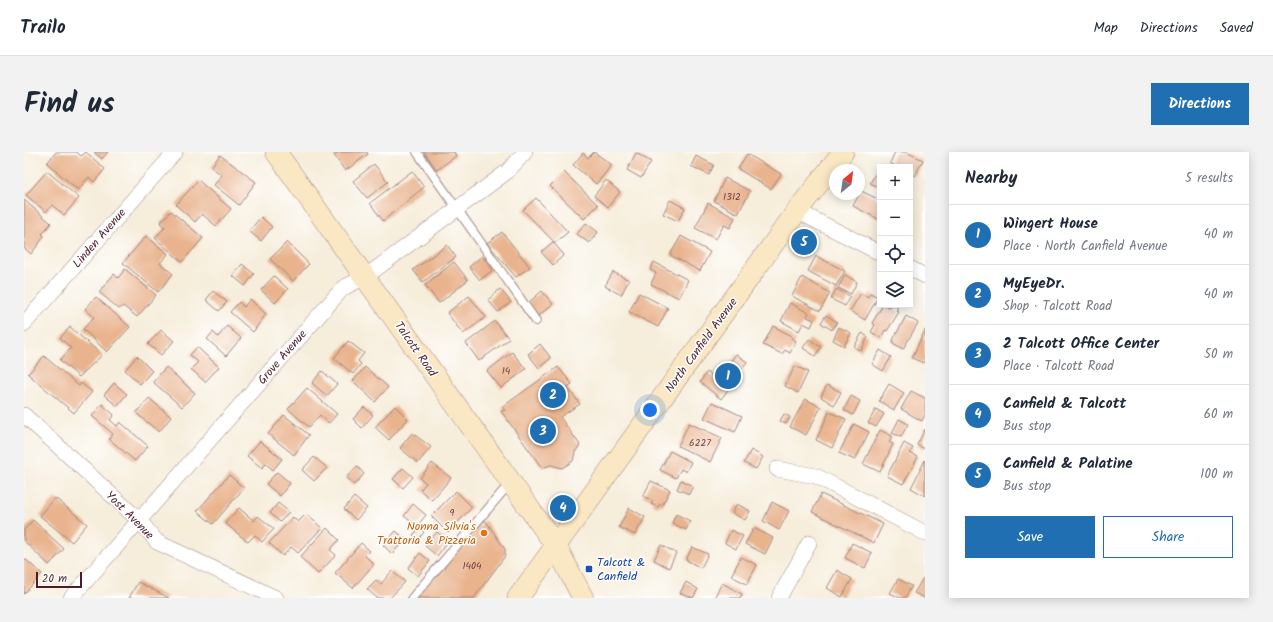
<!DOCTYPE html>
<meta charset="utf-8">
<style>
body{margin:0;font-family:Kalam,sans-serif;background:#f2f2f3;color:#1f2937}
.controls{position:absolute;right:12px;top:12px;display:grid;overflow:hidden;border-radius:0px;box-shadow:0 2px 10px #0003}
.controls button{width:36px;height:36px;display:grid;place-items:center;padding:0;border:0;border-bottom:1px solid #e0e1e3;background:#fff;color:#1f2937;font:20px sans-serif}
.compass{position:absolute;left:805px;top:12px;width:36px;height:36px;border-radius:50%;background:#fff;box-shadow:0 2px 10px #0003;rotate:29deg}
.scale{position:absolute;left:12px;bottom:10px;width:46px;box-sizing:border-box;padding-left:4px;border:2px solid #4a1f2b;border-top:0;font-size:11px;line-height:14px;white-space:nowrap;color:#4a1f2b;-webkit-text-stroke:3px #fff;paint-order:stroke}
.you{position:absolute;left:626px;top:258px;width:14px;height:14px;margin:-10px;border:3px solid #fff;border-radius:50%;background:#1a73e8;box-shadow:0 0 0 6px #1a73e833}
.badge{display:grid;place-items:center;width:26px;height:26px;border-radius:50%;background:#1f6fb2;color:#fff;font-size:13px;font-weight:700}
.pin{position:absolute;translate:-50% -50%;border:2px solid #fff;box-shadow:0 1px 4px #0006}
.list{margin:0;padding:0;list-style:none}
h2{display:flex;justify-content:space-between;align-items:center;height:52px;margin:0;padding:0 16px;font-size:17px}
h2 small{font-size:13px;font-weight:400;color:#747a83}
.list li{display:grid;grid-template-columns:26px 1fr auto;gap:12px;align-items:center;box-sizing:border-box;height:60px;padding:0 16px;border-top:1px solid #e0e1e3}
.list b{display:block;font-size:15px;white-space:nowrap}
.list p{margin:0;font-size:13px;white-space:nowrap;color:#747a83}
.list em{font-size:13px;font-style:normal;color:#747a83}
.actions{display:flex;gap:8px;padding:12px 16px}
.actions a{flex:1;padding:9px 0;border:1px solid #1f6fb2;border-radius:0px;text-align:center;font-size:14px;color:#1f6fb2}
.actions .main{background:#1f6fb2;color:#fff}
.icon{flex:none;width:22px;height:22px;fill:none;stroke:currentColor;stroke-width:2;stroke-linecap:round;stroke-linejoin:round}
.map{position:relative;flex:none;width:901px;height:446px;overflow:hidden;border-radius:0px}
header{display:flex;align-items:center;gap:24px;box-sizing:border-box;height:56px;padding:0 20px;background:#fff;border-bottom:1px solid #e0e1e3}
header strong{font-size:19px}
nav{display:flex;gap:22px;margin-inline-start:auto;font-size:14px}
.intro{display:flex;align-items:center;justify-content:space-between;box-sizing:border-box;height:96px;padding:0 24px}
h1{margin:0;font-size:28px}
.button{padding:10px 18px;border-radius:0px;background:#1f6fb2;color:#fff;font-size:14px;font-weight:700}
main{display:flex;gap:24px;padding:0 24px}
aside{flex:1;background:#fff;border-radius:0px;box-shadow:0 2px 10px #0003}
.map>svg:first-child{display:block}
.building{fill:#e9b38d}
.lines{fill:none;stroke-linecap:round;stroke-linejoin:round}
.lane-casing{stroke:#a08682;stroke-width:10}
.street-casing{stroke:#a08682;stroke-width:16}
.secondary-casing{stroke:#a08682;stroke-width:22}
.lane{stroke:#fff;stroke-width:8}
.street{stroke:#fff;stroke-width:15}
.secondary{stroke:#fae7c3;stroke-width:21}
.food-dot{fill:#e8710a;stroke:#fff;stroke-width:1.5}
.transit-dot{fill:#1a4fb4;stroke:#fff;stroke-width:1.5}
.labels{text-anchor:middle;stroke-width:3;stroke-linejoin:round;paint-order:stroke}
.number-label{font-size:10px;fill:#724444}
.street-label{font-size:12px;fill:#4a1f2b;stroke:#fff}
.food-label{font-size:12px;fill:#c56008;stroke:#fff;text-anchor:end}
.transit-label{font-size:12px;fill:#164399;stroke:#fff;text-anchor:start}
</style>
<header>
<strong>Trailo</strong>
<nav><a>Map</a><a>Directions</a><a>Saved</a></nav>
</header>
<div class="intro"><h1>Find us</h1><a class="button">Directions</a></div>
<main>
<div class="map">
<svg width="901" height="446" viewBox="0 0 901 446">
<rect width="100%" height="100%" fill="#fff"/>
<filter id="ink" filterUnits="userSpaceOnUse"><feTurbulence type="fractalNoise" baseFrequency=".025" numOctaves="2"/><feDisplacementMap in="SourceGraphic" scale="8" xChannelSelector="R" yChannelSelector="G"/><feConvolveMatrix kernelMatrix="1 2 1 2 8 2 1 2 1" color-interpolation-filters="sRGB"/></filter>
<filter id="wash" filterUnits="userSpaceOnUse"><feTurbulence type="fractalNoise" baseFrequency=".012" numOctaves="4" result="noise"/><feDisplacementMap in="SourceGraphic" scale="16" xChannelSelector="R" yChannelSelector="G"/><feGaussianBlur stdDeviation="0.9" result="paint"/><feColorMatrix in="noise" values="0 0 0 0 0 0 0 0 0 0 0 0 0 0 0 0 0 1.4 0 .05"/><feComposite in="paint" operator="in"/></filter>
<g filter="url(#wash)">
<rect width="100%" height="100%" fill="#f6edda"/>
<g id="blocks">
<path class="building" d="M32,0H53L57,4L62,0L81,17L70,30L65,25L54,38L23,11Z
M70,0H84L78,7Z
M314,0H343L344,2L321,19L310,3Z
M400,0H430L432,4L413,18Z
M570,0L588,13L572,32L549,13L559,1L564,6Z
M871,0H882L899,8L891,24L886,21V15H873L866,11Z
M612,1L627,10L617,26L603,18Z
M723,2L757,22L747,37L714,17Z
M196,3L232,30L215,53L190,33L198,23L187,15Z
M672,4L690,13L685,23L667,14Z
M350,12L364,30L343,46L329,29Z
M855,16H856V36L846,31Z
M23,19L55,46L40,63L28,53L22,60L2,43Z
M388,19L400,35L359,69L346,51Z
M540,20L574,53L560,67L526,34Z
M701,26L726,39L714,62L690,49Z
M174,28L207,57L192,74L178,62L171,70L152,53Z
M582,28L596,40L584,55L570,44Z
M837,39L856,48V68L829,54Z
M512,46L544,80L531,91L499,58Z
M0,48L27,71L18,82L20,84L16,90L7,102L0,96Z
M646,48L661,56L654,69L639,62Z
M684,51L711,66L706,76L700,73L692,87L671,76Z
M147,59L179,86L158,110L131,86L141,75L136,71Z
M237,65L248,75L237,89L225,79Z
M562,71L574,80L565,91L553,82Z
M478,80L506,115L492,125L463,91Z
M122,84L144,102L136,111L149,122L134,140L99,111Z
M657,84L686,100L676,119L646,103Z
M263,90L285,112L269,129L246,107Z
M529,90L540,103L529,113L517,100Z
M423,93L432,105L399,130L389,118Z
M458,104L469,118L456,128L445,115Z
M792,104L821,119L812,134L784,119Z
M430,110L444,128L415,151L401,133Z
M630,110L664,128L655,146L627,132L632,121L626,118Z
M218,112L230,122L221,134L209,124Z
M101,117L132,143L113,165L99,154L95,157L75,140L90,122L94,126Z
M589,120L605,128L597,143L581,134Z
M821,123L833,130L827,142L814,136Z
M250,124L264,137L251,151L237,138Z
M778,125L806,141L796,159L768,144Z
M476,137L487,150L474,160L464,148Z
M812,137L826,144L821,154L807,147Z
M189,139L203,150L195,159L182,148Z
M518,139L529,152L514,164L504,151Z
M615,141L644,156L634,175L605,160Z
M837,141L844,145L846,141L854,145L841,168L826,159Z
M445,144L462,165L439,182L423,161Z
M72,145L106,175L83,200L59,177L70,165L61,157Z
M226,147L242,162L229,180L206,160L215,150L220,155Z
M766,151L785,161L783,165L790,168L787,175L779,171L775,179L757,169Z
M859,153L865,155L869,153L874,156L872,158L875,160L863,179L861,178L857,186L847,180L851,173L848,171Z
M802,163L813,170L808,178L797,171Z
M882,164L894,171L879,197L869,191V188Z
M471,169L485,187L455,209L442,191Z
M203,174L217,186L202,204L183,187L189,180L194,185Z
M749,174L768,184L767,186L772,189L766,201L761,198L758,202L739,193Z
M46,175L78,203L55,225L36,208L47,196L36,186Z
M815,175L827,181L820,194L809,188Z
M137,178L150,189L137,203L124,192Z
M901,178V208L899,211L888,206Z
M838,181L844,185L837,199L830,195Z
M785,187L797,195L791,204L779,196Z
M324,189L340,201L334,209L337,212L329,222L310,206Z
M516,192L527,206L515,216L504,202Z
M173,195L195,215L181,230L167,217L174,210L166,203Z
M856,198L867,205L859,219L848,212Z
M488,200L502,217L477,236L463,219Z
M712,202L723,210L706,232L707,234L697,247L676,230L683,220L693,228Z
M20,204L55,234L57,231L68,240L50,261L4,222Z
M113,204L128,219L116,232L101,218Z
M771,214L784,220L774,241L761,234Z
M142,215L171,241L158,255L129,230Z
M341,215L364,235L351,250L329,229Z
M534,215L548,232L543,235L556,252L536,265L556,293L551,300L549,309L538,316L527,313L518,316L477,259L481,258L478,255Z
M298,219L313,232L303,244L288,231Z
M90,231L103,242L93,254L80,243Z
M865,232L880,241L870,258L855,249Z
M803,233L817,240L810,253L797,245Z
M283,236L313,262L305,271L296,263L285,275L264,257Z
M887,239L901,246V263L898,269L877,257Z
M827,244L836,249L829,263L820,258Z
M125,246L147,265L135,280L112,261Z
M781,247L797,255L782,283L766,275Z
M688,250L718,264L711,280L680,266Z
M78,252L90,263L86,268L93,274L96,270L124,294L111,309L85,287L89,282L68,264Z
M371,254L384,267L365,288L351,275Z
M340,255L349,263L338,276L329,267Z
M852,257L860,262L852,275L844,271Z
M805,260L822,267L808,296L792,288Z
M760,262L766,265L762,272L756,269Z
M260,263L285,283L270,303L244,282Z
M875,267L884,272L877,285L868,281Z
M665,271L698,286L686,310L654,294Z
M830,272L845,280L831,308L815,301Z
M901,277V297L893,293Z
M856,278L868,284L865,290L869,292L856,320L839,312Z
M388,281L407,295L394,311L376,296Z
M236,289L258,307L249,318L242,312L238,316L223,304Z
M880,291L889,296L886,301L894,305L879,332L863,324Z
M727,298L739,305L732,317L720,311Z
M646,299L667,310L662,320L657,317L652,326L636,318Z
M290,305L303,316L290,329L278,318Z
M901,308V344L887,336Z
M408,311L427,326L408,348L396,338L402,331L396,326Z
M333,314L340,322L330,333L322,326Z
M379,316L389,325L379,336L369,327Z
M253,320L266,331L256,344L242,332Z
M205,323L220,336L189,372L173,359Z
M657,328L669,334L665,342L653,337Z
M627,329L646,338L638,354L636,352L634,355L627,352L629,349L619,344Z
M432,339L448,355L424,381L407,364Z
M797,342L859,372L850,391L788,360Z
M330,345L343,356L332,368L320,357Z
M31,346L63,372L48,390L16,364Z
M748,350L765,359L755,378L739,369Z
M254,351L265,360L256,370L246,361Z
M389,352L402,363L393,374L380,364Z
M713,352L726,359L721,368L708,361Z
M215,356L230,369L234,364L250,377L238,390L231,383L224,390L201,371Z
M605,356L621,365L611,383L595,375Z
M282,362L298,376L274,401L267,395L259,404L245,391L269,365L274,370Z
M652,362L666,369L662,378L648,371Z
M9,368L40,397L25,413L0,389V378Z
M461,368L481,397V404L450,446H391Z
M303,376L315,388L306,398L312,403L294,422L276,405Z
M396,376L400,380L394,388L389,383Z
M730,376L749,386L741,402L721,392Z
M707,378L719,384L712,397L701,391Z
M372,379L381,387L368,402L359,393Z
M413,380L424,389L413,404L401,394Z
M337,391L346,399L341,404L350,412L329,436L311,421Z
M828,391L848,401L841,416L821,406Z
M637,393L652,401L645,416L630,408Z
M668,395L684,402L677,416L662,408Z
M396,401L406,409L394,424L384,416Z
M717,405L733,413L723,432L707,424Z
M0,406L18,422L0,442Z
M813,418L828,427L818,445L803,436Z
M368,419L381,430L366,446H353L343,437L352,428L357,432Z
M899,426L901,427V446L890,441Z
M874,427L888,434L881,446H876L866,441Z
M114,430L145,446H105Z
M662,430L674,437L669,446L656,441Z
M698,431L718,442L716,446H690Z"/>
</g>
</g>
<g filter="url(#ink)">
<use href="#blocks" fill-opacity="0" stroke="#a08682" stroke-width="1"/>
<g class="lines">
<g class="lane-casing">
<path id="lane" d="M393,0L512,169
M388,446L486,331"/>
</g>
<g class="street-casing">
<path id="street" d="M773,59L856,101
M886,116L901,124
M0,172L151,0
M0,263L116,369L133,390L252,446
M753,317L792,324L901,381
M47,446L319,136L341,125L484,19L501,0
M755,446L785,391"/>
</g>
<g class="secondary-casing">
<path id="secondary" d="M252,0L532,394L559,446
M494,446L773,59L819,0"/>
</g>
<use href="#lane" class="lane"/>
<use href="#street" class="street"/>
<use href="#secondary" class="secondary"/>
</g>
</g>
<circle class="food-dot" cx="460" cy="381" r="4"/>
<rect class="transit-dot" x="561" y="413" width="8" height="8" rx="2"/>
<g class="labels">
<g class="number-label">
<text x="708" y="48">1312</text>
<text x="482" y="222">14</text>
<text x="676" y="294">6227</text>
<text x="428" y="364">9</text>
<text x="448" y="417">1404</text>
</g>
<g class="street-label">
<text transform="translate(75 86) rotate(-49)" y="4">Linden Avenue</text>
<text transform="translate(677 193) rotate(-54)" y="4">North Canfield Avenue</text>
<text transform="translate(392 197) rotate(55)" y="4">Talcott Road</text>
<text transform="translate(258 205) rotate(-49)" y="4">Grove Avenue</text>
<text transform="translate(106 363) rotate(45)" y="4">Yost Avenue</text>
</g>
<g class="food-label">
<text x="452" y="378">Nonna Silvia's<tspan x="452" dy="14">Trattoria &amp; Pizzeria</tspan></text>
</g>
<g class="transit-label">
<text x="573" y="414">Talcott &amp;<tspan x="573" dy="14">Canfield</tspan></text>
</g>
</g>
</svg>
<div class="controls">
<button>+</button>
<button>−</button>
<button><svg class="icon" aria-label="locate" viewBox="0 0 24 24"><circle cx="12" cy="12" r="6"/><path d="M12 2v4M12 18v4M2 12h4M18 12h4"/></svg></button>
<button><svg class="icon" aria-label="layers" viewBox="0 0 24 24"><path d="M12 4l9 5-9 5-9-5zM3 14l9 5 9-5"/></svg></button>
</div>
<svg class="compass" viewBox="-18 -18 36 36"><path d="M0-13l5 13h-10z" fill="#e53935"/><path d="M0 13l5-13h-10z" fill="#747a83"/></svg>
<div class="scale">20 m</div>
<div class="you"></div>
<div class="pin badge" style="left:704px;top:224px">1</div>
<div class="pin badge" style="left:529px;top:243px">2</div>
<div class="pin badge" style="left:519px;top:279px">3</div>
<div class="pin badge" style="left:539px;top:356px">4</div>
<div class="pin badge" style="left:780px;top:90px">5</div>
</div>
<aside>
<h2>Nearby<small>5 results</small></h2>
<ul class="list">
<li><span class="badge">1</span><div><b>Wingert House</b><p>Place · North Canfield Avenue</p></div><em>40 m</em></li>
<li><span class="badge">2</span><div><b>MyEyeDr.</b><p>Shop · Talcott Road</p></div><em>40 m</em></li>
<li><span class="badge">3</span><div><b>2 Talcott Office Center</b><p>Place · Talcott Road</p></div><em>50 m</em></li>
<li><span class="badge">4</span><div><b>Canfield &amp; Talcott</b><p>Bus stop</p></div><em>60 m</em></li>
<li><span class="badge">5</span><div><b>Canfield &amp; Palatine</b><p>Bus stop</p></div><em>100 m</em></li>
</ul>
<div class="actions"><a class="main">Save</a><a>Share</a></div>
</aside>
</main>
